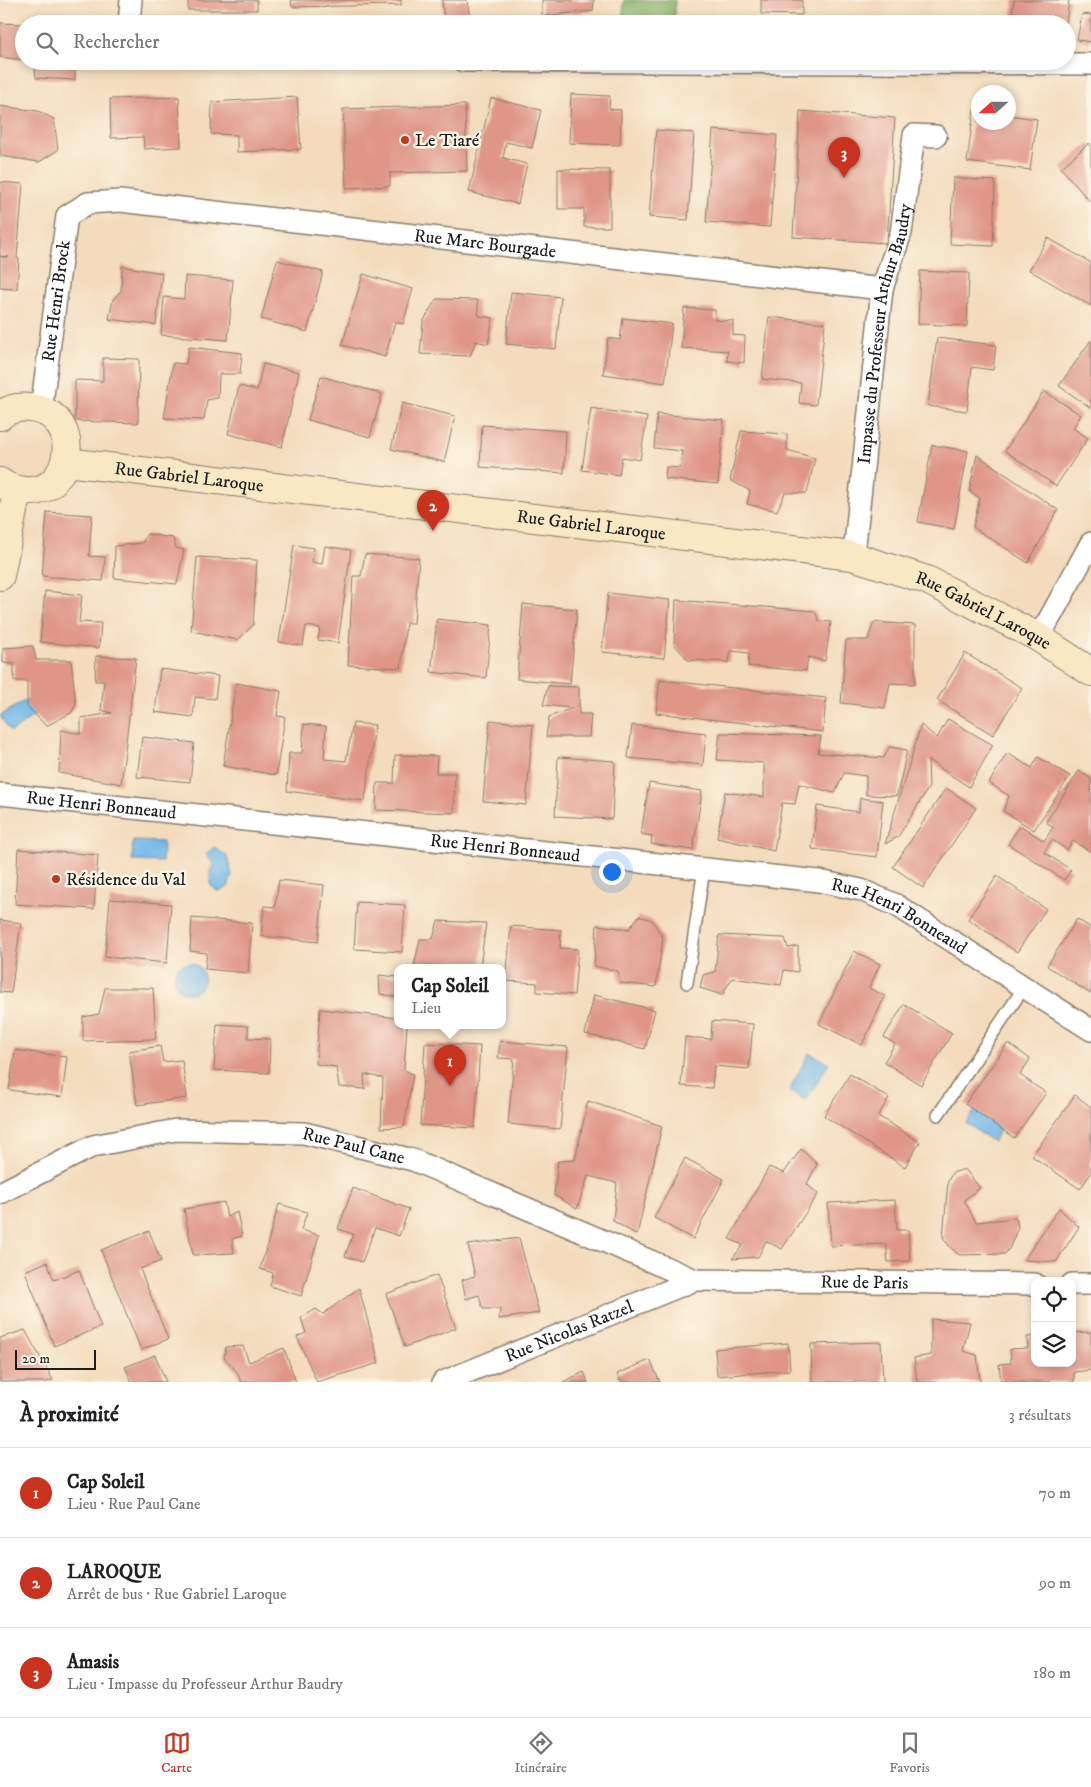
<!DOCTYPE html>
<html lang="fr">
<meta charset="utf-8">
<style>
body{margin:0;font-family:"IM FELL DW Pica",serif;background:#f2f2f2;color:#202124}
.controls{position:absolute;right:15px;bottom:15px;display:grid;overflow:hidden;border-radius:10px;box-shadow:0 2px 8px #0003}
.controls button{width:45px;height:45px;display:grid;place-items:center;padding:0;border:0;border-bottom:1px solid #e0e0e0;background:#fff;color:#202124;font:25px sans-serif}
.compass{position:absolute;left:971px;top:85px;width:45px;height:45px;border-radius:50%;background:#fff;box-shadow:0 2px 8px #0003;rotate:249deg}
.scale{position:absolute;left:15px;bottom:12px;width:81px;box-sizing:border-box;padding-left:5px;border:2px solid #1c1c1c;border-top:0;font-size:14px;line-height:18px;white-space:nowrap;color:#1c1c1c;-webkit-text-stroke:4px #fcf5e5;paint-order:stroke}
.you{position:absolute;left:611px;top:871px;width:18px;height:18px;margin:-12px;border:4px solid #fff;border-radius:50%;background:#1a73e8;box-shadow:0 0 0 8px #1a73e833}
.badge{display:grid;place-items:center;width:32px;height:32px;border-radius:50%;background:#c8321e;color:#fff;font-size:16px;font-weight:700}
.pin{position:absolute;translate:-50% -41px;filter:drop-shadow(0 1px 2px #0008)}
.pin::after{content:'';position:absolute;top:26px;width:18px;height:15px;background:inherit;clip-path:polygon(0 0,100% 0,50% 100%)}
.popup{position:absolute;left:394px;top:964px;width:112px;height:65px;box-sizing:border-box;display:grid;place-content:center;border-radius:10px;background:#fff;filter:drop-shadow(0 1px 4px #0005);font-size:16px;white-space:nowrap;color:#757577}
.popup b{font-size:19px;color:#202124}
.popup::after{content:'';position:absolute;left:50%;top:100%;margin-left:-10px;border:10px solid transparent;border-top-color:#fff}
.list{margin:0;padding:0;list-style:none}
h2{display:flex;justify-content:space-between;align-items:center;height:65px;margin:0;padding:0 20px;font-size:21px}
h2 small{font-size:16px;font-weight:400;color:#757577}
.list li{display:grid;grid-template-columns:32px 1fr auto;gap:15px;align-items:center;box-sizing:border-box;height:90px;padding:0 20px;border-top:1px solid #e0e0e0}
.list b{display:block;font-size:19px;white-space:nowrap}
.list p{margin:0;font-size:16px;white-space:nowrap;color:#757577}
.list em{font-size:16px;font-style:normal;color:#757577}
.icon{flex:none;width:28px;height:28px;fill:none;stroke:currentColor;stroke-width:2;stroke-linecap:round;stroke-linejoin:round}
.map{position:relative;flex:none;width:1091px;height:1382px;overflow:hidden}
.search{position:absolute;background:#fff;box-shadow:0 2px 8px #0003;left:15px;right:15px;top:15px;height:55px;display:flex;align-items:center;gap:12px;box-sizing:border-box;padding:0 18px;border-radius:28px;color:#757577;font-size:19px}
.sheet{height:335px;background:#fff}
nav{display:flex;justify-content:space-around;align-items:center;box-sizing:border-box;height:70px;border-top:1px solid #e0e0e0;background:#fff;font-size:14px;color:#757577}
nav a{display:grid;justify-items:center;gap:2px}
nav .on{color:#c8321e}
.map>svg:first-child{display:block}
.forest{fill:#7fab63;stroke:#4e6440}
.water{fill:#71b8e8;stroke:#466a82}
.building{fill:#df9687}
.lines{fill:none;stroke-linecap:round;stroke-linejoin:round}
.lane-casing{stroke:#887c6c;stroke-width:14}
.street-casing{stroke:#887c6c;stroke-width:24}
.secondary-casing{stroke:#887c6c;stroke-width:30}
.lane{stroke:#fff;stroke-width:11}
.street{stroke:#fff;stroke-width:21}
.secondary{stroke:#f8e8c3;stroke-width:28}
.poi-dot{fill:#c8321e;stroke:#fcf5e5;stroke-width:2}
.labels{text-anchor:middle;stroke-width:5;stroke-linejoin:round;paint-order:stroke}
.poi-label{font-size:18px;fill:#1c1c1c;stroke:#fcf5e5;text-anchor:start}
.street-label{font-size:18px;fill:#1c1c1c;stroke:#fcf5e5}
</style>
<div class="map">
<svg width="1091" height="1382" viewBox="0 0 1091 1382">
<rect width="100%" height="100%" fill="#fcf5e5"/>
<filter id="ink" filterUnits="userSpaceOnUse"><feTurbulence type="fractalNoise" baseFrequency=".02" numOctaves="2"/><feDisplacementMap in="SourceGraphic" scale="10" xChannelSelector="R" yChannelSelector="G"/><feConvolveMatrix kernelMatrix="1 2 1 2 8 2 1 2 1" color-interpolation-filters="sRGB"/></filter>
<filter id="wash" filterUnits="userSpaceOnUse"><feTurbulence type="fractalNoise" baseFrequency=".0096" numOctaves="4" result="noise"/><feDisplacementMap in="SourceGraphic" scale="20" xChannelSelector="R" yChannelSelector="G"/><feGaussianBlur stdDeviation="1.12" result="paint"/><feColorMatrix in="noise" values="0 0 0 0 0 0 0 0 0 0 0 0 0 0 0 0 0 1.4 0 .05"/><feComposite in="paint" operator="in"/></filter>
<g filter="url(#wash)">
<rect width="100%" height="100%" fill="#f3dbbb"/>
<path class="forest" d="M624,0H675V24H622Z"/>
<path class="water" d="M37,693L42,710L11,732L0,716Z
M133,841L163,842L162,862L132,861Z
M214,847L227,856L232,875L228,887L219,892L211,886L210,874L214,865L206,854Z
M174 978a15 15 0 1 1 30 0a15 15 0 1 1-30 0Z
M809,1053L829,1063L806,1100L789,1091Z
M979,1104L1002,1125L993,1142L966,1123Z"/>
<g id="blocks">
<path class="building" d="M188,0H257V10H188Z
M291,0H401V5L292,7Z
M442,0H467L471,24L444,22Z
M542,0H594L593,11L542,16Z
M761,0H802V15L761,14Z
M1014,0H1069L1066,24L1011,22Z
M1082,14L1091,15V42L1077,40Z
M65,16L99,21V24H60Z
M0,23L24,24V60L0,57Z
M34,61H75V80L36,78Z
M571,94L610,96L609,109L621,110L620,145L569,143Z
M179,97L181,147L144,149L143,137L111,138L110,99Z
M297,97L301,149L237,152V135L211,134L212,102Z
M491,98L541,110L532,148L506,142L503,158L527,164L518,204L469,192Z
M465,105L467,171L390,173V186L346,188L343,109Z
M0,106L38,111L54,119L58,150L39,162L0,156Z
M974,110L978,111V122H1008V115L1037,119L1030,170L967,162Z
M800,111L895,118L887,243L793,237Z
M656,130L694,133L688,220L649,217Z
M713,130L777,135L770,227L706,222Z
M1089,143L1091,145V203L1061,168Z
M558,169L610,170V227H584V209H558Z
M953,178L995,181L993,246L950,244Z
M0,182L23,184L17,258L19,259L17,289L0,288V257H9L0,256Z
M1048,238L1091,263V306L1029,270Z
M277,260L323,272L307,332L261,319Z
M122,266L162,273L156,325L109,319L113,299L121,291Z
M920,271L969,273L967,326L918,324Z
M363,274L413,289L403,324L395,322L385,357L342,345Z
M185,276L233,280L228,340L161,335L164,297L184,299Z
M511,292L561,297L556,349L506,344Z
M436,299L477,300L479,316L493,318L488,344L476,341L470,356L420,354L423,322Z
M684,308L715,310V320L733,321V335L745,336L744,363L727,361L728,351L681,348Z
M769,317L825,323L816,405L799,403L801,383L762,379Z
M623,318L672,324L665,383L603,374L608,338L620,340Z
M937,338L996,345L993,370L972,367L967,411L928,406Z
M1091,340V408L1059,386Z
M189,347L242,353L240,374H219L218,398L207,400L204,420L164,418L173,363L186,364Z
M103,358L139,359L138,423L75,421V380L103,381Z
M263,364L299,372L282,447L228,434L239,386L257,390Z
M321,376L382,394L370,437L308,420Z
M1044,391L1081,415L1073,428L1088,438L1056,486L1005,451Z
M402,403L455,416L444,462L391,449Z
M591,408L647,417L640,460L622,457L619,475L582,470Z
M657,414L724,420L718,484L665,479L666,467L680,468L682,451L654,448Z
M482,425L566,431L564,473L480,467Z
M741,431L787,434V450L815,458L807,493H785L777,511L747,504L750,491L730,480Z
M932,445L968,451L954,529L918,522Z
M977,455L1058,510L1028,563L973,527L980,498L969,491Z
M47,512L92,515L89,556L105,557L103,581L42,576Z
M147,534L173,538L176,548L184,550L177,584L114,578L115,546L142,543Z
M294,545L314,548L312,562L322,564L325,546L351,550L338,643L318,640L320,628L306,626L303,646L279,642Z
M365,554L419,558L414,623H406L401,668L348,665L353,576H361Z
M197,557L257,560L253,625L238,640L191,631Z
M45,591L82,595L79,622L101,623L99,648L40,642Z
M608,593L670,600L664,658L602,652Z
M676,600L815,611L819,621L831,622L825,661L808,657L806,671L748,666L749,653L731,651L729,662L688,660L674,644Z
M523,604L577,609L570,684L517,679Z
M437,619L491,625L486,678L431,672Z
M874,622L915,625V684L890,683L885,708L841,703L846,640H868Z
M33,646L36,660H71L76,704L71,713L46,726L27,706V681H14V664L3,663V648Z
M965,653L1022,688L993,735L937,700Z
M96,656L136,658L121,784L59,773L61,730L81,734V718L112,713L101,710L104,681H95Z
M160,669L218,676L215,699L195,697L193,717L155,712Z
M660,680L826,698L823,732L656,713Z
M236,683L281,691L277,716L285,717L276,775L223,766Z
M548,686L579,687V714H591L589,737H546L549,717L572,708L543,705Z
M948,719L993,745L969,787L928,760L929,787L898,837L885,844L921,725L937,738Z
M490,720L533,725L526,805L483,801Z
M353,723L375,725L365,801L287,791L289,753H302L304,724L326,726L324,759L346,761Z
M632,725L706,733L703,765L628,758Z
M720,733L821,736L818,753L884,758L889,747L907,750L897,796L866,795V776L844,773L835,793L799,784L795,804L782,803L774,851L717,838L725,792L764,797V763L717,760Z
M142,737L194,743L190,782L137,777Z
M1007,753L1032,768L1038,757L1070,776L1034,830L1003,811L1009,796L989,783Z
M395,755L437,756L436,773H455L454,813L376,810L377,783H394Z
M558,757L615,761L612,819L555,816Z
M1079,771L1091,779V852L1073,841L1067,850L1052,840L1044,852L1071,870L1064,880L1008,844L1020,825L1044,841L1053,827L1046,822Z
M649,783L702,791L693,850L651,844L652,836L641,834Z
M946,788L976,808L923,888L893,867Z
M860,798L883,801L877,857L812,849L817,806L859,812Z
M18,849L98,855L94,909L15,904Z
M997,876L1046,909L1017,952L968,919Z
M279,880L324,885L318,942L261,936L264,906L275,907Z
M110,899L171,904L167,963L105,957Z
M357,902L405,905L402,952L354,949Z
M639,916L652,920L663,938L656,987L620,983L618,971L594,966L597,925L629,929Z
M192,918L252,923L248,973L205,969L207,953L190,951Z
M1077,919L1091,928V994L1047,966Z
M0,920L21,923L11,993L0,992Z
M438,921L486,923L480,967H414L420,939H433Z
M511,926L561,930L560,948L578,949L574,995L537,992V983L506,981Z
M719,935L785,938L788,948L798,946V972L784,970L781,985L732,978L722,995L700,988L703,975L715,972Z
M854,951L880,964L869,988L885,996L862,1045L819,1024Z
M379,975L398,977V997L380,994Z
M105,988H153L156,1039L83,1041V1017L99,1014Z
M594,995L655,1010L645,1049L585,1034Z
M904,1004L952,1033L921,1085L884,1062L895,1044L884,1037Z
M320,1009L398,1018V1025H407L404,1070L413,1074L404,1127L381,1128L383,1078L364,1074L365,1089L339,1087L336,1067L316,1064Z
M712,1021L753,1024L749,1069L714,1066L712,1088L681,1086L685,1037L711,1039Z
M217,1024L248,1026V1038L270,1039L269,1073L214,1070Z
M500,1041L568,1047L560,1129L508,1124L514,1059L498,1058Z
M425,1043L480,1046L475,1128L420,1125Z
M1008,1043L1030,1059L1020,1075L1046,1093L1014,1138L965,1104Z
M160,1046L163,1062L182,1060L187,1098L137,1105L129,1051Z
M15,1050L67,1057L62,1097L9,1090Z
M850,1074L889,1098L878,1116L920,1142L905,1167L824,1116Z
M1075,1095L1091,1107V1173L1080,1189L1032,1156Z
M588,1101L662,1126L637,1235L613,1221L617,1183L588,1176L577,1209L554,1195L558,1161L575,1160Z
M801,1149L817,1164L807,1184L818,1194L782,1249L766,1241L758,1257L732,1259L743,1245L729,1239L769,1167L784,1173Z
M685,1158L724,1179L693,1239L654,1218Z
M965,1169L980,1188L964,1200L976,1222L1016,1218L1018,1227L1010,1247L1005,1254L959,1255L949,1246L943,1237L948,1181L952,1173Z
M353,1188L409,1209L399,1236L375,1228L362,1262L345,1256L353,1234L338,1229Z
M895,1200L897,1230H908L910,1261L888,1262L886,1244L831,1246L828,1203Z
M224,1202L227,1217L237,1212L242,1236L232,1239L234,1253L193,1255L184,1209Z
M279,1204L307,1212L301,1230L319,1235L301,1296L270,1286L273,1273L260,1269Z
M1059,1208L1079,1227L1056,1262L1024,1260Z
M149,1231L161,1261L140,1269L168,1339L141,1350L101,1250Z
M519,1238L539,1313L499,1319L500,1309H483L479,1295L466,1299L462,1280L475,1276L468,1245Z
M47,1262L54,1280L79,1270L101,1327L54,1346L25,1271Z
M437,1275L456,1328L405,1347L386,1294Z
M359,1288L379,1363L317,1382L297,1337L306,1333L301,1318L316,1309L323,1314Z
M931,1319L970,1322L963,1351L977,1355L980,1382H917L914,1358L931,1355Z
M25,1330L53,1380L47,1382H0V1338Z
M1091,1332V1370L1074,1372V1382H1001L999,1364L1011,1363L1010,1349L1028,1348L1027,1337L1035,1336V1363H1072V1333Z
M881,1342L883,1382H812L811,1344Z
M788,1343L790,1370L717,1376L715,1349Z
M243,1346L249,1362L284,1348L296,1382H241L237,1372L224,1357L226,1347Z
M155,1355L166,1382H132L125,1367Z
M650,1360L660,1382H621L617,1374Z
M584,1372L588,1382H563Z"/>
</g>
</g>
<g filter="url(#ink)">
<use href="#blocks" fill-opacity="0" stroke="#887c6c" stroke-width="1"/>
<g class="lines">
<g class="lane-casing">
<path id="lane" d="M687,983L704,868
M938,1115L1025,986"/>
</g>
<g class="street-casing">
<g id="street">
<path d="M129,24L131,0"/>
<path d="M464,61L1091,64"/>
<path id="s1" d="M41,410L67,216L88,203L120,201L882,289"/>
<path id="s2" d="M852,556L855,544L882,289L901,233L914,135L936,136"/>
<path d="M1036,636L1047,623L1091,543"/>
<path id="s3" d="M0,794L819,881L861,890L896,905L1091,1030"/>
<path id="s4" d="M0,1193L93,1146L176,1130L304,1133L413,1160L695,1280L1035,1284"/>
<path d="M1072,1284H1091"/>
<path id="s5" d="M443,1382L695,1280"/>
</g>
</g>
<g class="secondary-casing">
<g id="secondary">
<path d="M0,416C10,407 23,406 36,409C83,418 73,495 25,491C16,490 7,488 0,482"/>
<path id="s6" d="M66,462L852,556L927,580L1036,636L1091,672"/>
<path d="M0,576L17,491"/>
</g>
</g>
<use href="#lane" class="lane"/>
<use href="#street" class="street"/>
<use href="#secondary" class="secondary"/>
</g>
</g>
<g class="poi-dot">
<circle cx="405" cy="140" r="5"/>
<circle cx="56" cy="879" r="5"/>
</g>
<g class="labels">
<g class="poi-label">
<text x="415" y="146">Le Tiaré</text>
<text x="66" y="885">Résidence du Val</text>
</g>
<g class="street-label">
<text dy="6" stroke="none"><textPath href="#s1" startOffset="620">Rue Marc Bourgade</textPath></text>
<text dy="6" stroke="none"><textPath href="#s1" startOffset="110">Rue Henri Brock</textPath></text>
<text dy="6" stroke="none"><textPath href="#s2" startOffset="225">Impasse du Professeur Arthur Baudry</textPath></text>
<text dy="6" stroke="none"><textPath href="#s6" startOffset="124">Rue Gabriel Laroque</textPath></text>
<text dy="6" stroke="none"><textPath href="#s6" startOffset="529">Rue Gabriel Laroque</textPath></text>
<text dy="6" stroke="none"><textPath href="#s6" startOffset="934">Rue Gabriel Laroque</textPath></text>
<text dy="6" stroke="none"><textPath href="#s3" startOffset="102">Rue Henri Bonneaud</textPath></text>
<text dy="6" stroke="none"><textPath href="#s3" startOffset="508">Rue Henri Bonneaud</textPath></text>
<text dy="6" stroke="none"><textPath href="#s3" startOffset="912">Rue Henri Bonneaud</textPath></text>
<text dy="6" stroke="none"><textPath href="#s4" startOffset="368">Rue Paul Cane</textPath></text>
<text dy="6" stroke="none"><textPath href="#s4" startOffset="905">Rue de Paris</textPath></text>
<text dy="6" stroke="none"><textPath href="#s5" startOffset="136">Rue Nicolas Ratzel</textPath></text>
</g>
</g>
</svg>
<div class="controls">
<button><svg class="icon" aria-label="locate" viewBox="0 0 24 24"><circle cx="12" cy="12" r="6"/><path d="M12 2v4M12 18v4M2 12h4M18 12h4"/></svg></button>
<button><svg class="icon" aria-label="layers" viewBox="0 0 24 24"><path d="M12 4l9 5-9 5-9-5zM3 14l9 5 9-5"/></svg></button>
</div>
<svg class="compass" viewBox="-18 -18 36 36"><path d="M0-13l5 13h-10z" fill="#e53935"/><path d="M0 13l5-13h-10z" fill="#757577"/></svg>
<div class="scale">20 m</div>
<div class="you"></div>
<div class="pin badge" style="left:450px;top:1086px">1</div>
<div class="popup"><b>Cap Soleil</b>Lieu</div>
<div class="pin badge" style="left:433px;top:531px">2</div>
<div class="pin badge" style="left:844px;top:178px">3</div>
<div class="search"><svg class="icon" aria-label="search" viewBox="0 0 24 24"><circle cx="10" cy="10" r="6"/><path d="M15 15l6 6"/></svg>Rechercher</div>
</div>
<section class="sheet">
<h2>À proximité<small>3 résultats</small></h2>
<ul class="list">
<li><span class="badge">1</span><div><b>Cap Soleil</b><p>Lieu · Rue Paul Cane</p></div><em>70 m</em></li>
<li><span class="badge">2</span><div><b>LAROQUE</b><p>Arrêt de bus · Rue Gabriel Laroque</p></div><em>90 m</em></li>
<li><span class="badge">3</span><div><b>Amasis</b><p>Lieu · Impasse du Professeur Arthur Baudry</p></div><em>180 m</em></li>
</ul>
</section>
<nav>
<a class="on"><svg class="icon" aria-label="map" viewBox="0 0 24 24"><path d="M3 6l6-2 6 2 6-2v14l-6 2-6-2-6 2zM9 4v14M15 6v14"/></svg>Carte</a>
<a><svg class="icon" aria-label="directions" viewBox="0 0 24 24"><path d="M12 3l9 9-9 9-9-9zM9 14v-3h6M13 9l2 2-2 2"/></svg>Itinéraire</a>
<a><svg class="icon" aria-label="saved" viewBox="0 0 24 24"><path d="M7 4h10v16l-5-4-5 4z"/></svg>Favoris</a>
</nav>
